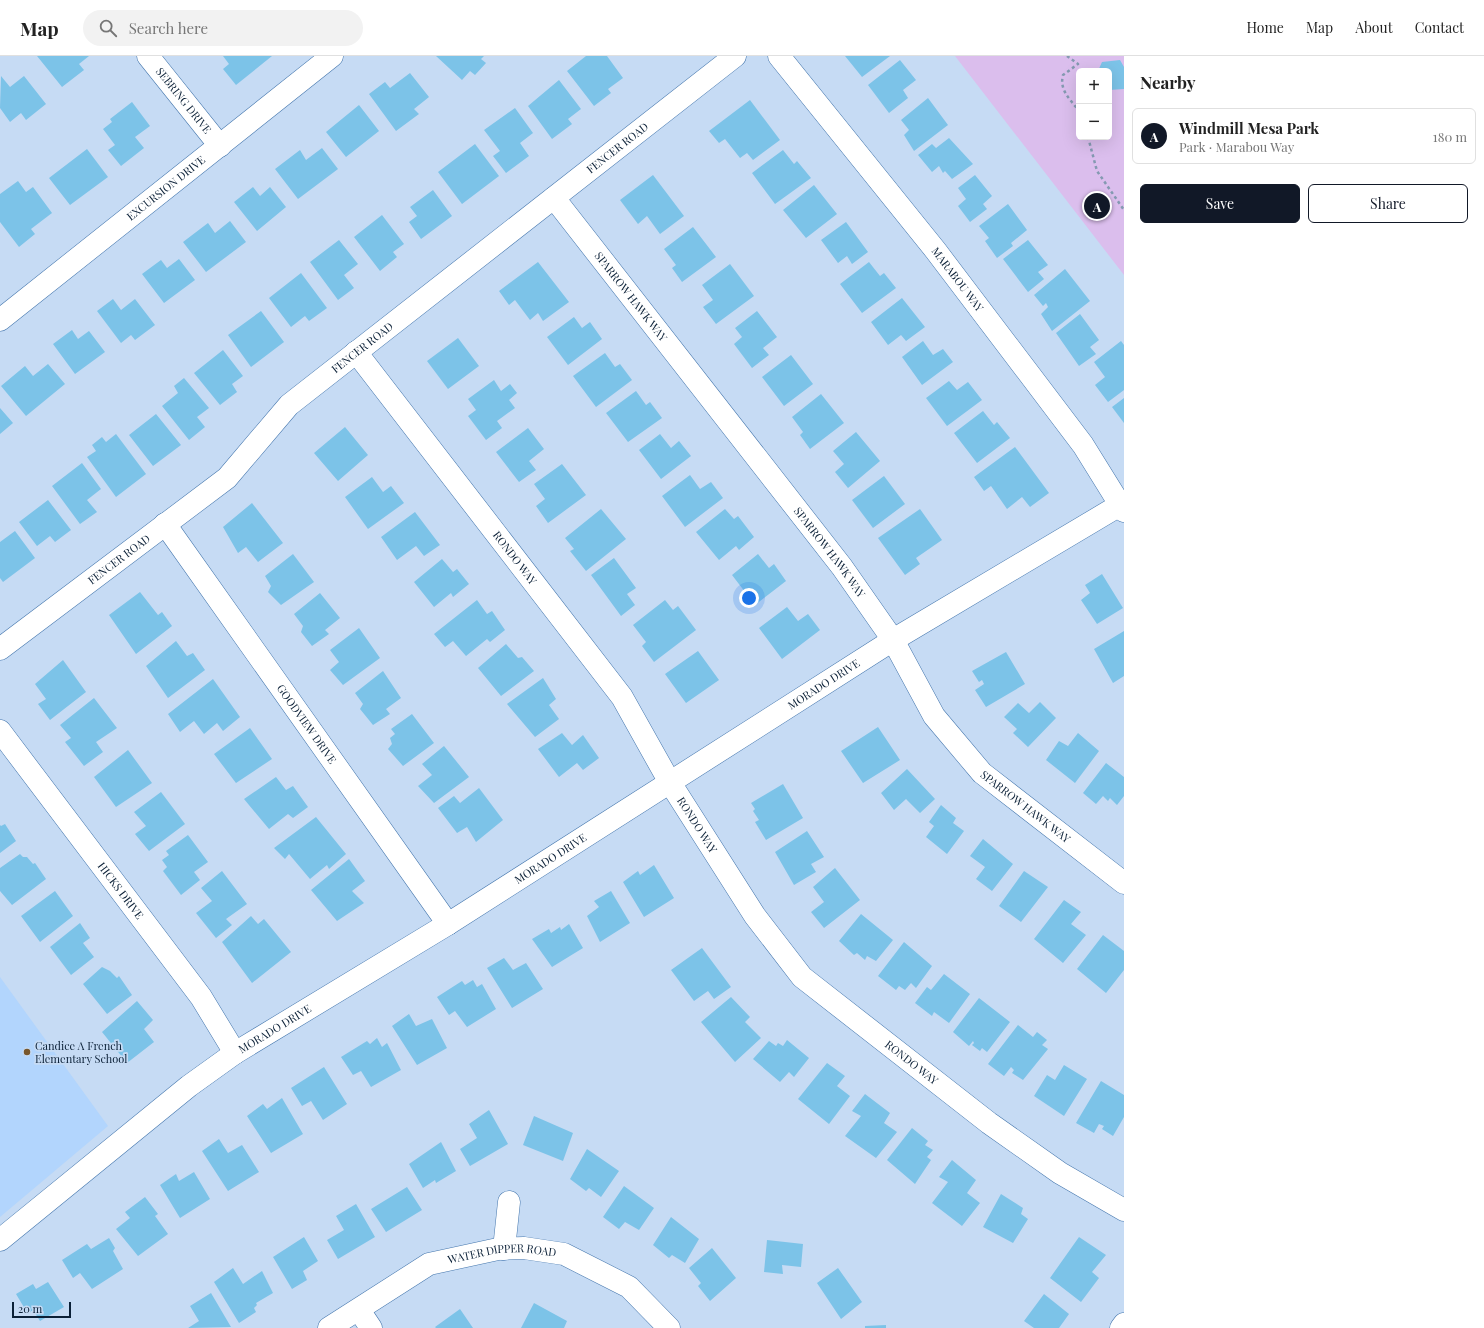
<!DOCTYPE html>
<meta charset="utf-8">
<style>
body{margin:0;font-family:"Playfair Display",serif;background:#f2f2f2;color:#222}
.controls{position:absolute;right:12px;top:12px;display:grid;overflow:hidden;border-radius:6px;box-shadow:0 4px 16px #0002}
.controls button{width:36px;height:36px;display:grid;place-items:center;padding:0;border:0;border-bottom:1px solid #e0e0e0;background:#fff;color:#222;font:20px sans-serif}
.scale{position:absolute;left:12px;bottom:10px;width:59px;box-sizing:border-box;padding-left:4px;border:2px solid #0b2037;border-top:0;font-size:11px;line-height:14px;white-space:nowrap;color:#0b2037;-webkit-text-stroke:3px #c6dbf4;paint-order:stroke}
.you{position:absolute;left:749px;top:542px;width:14px;height:14px;margin:-10px;border:3px solid #fff;border-radius:50%;background:#1a73e8;box-shadow:0 0 0 6px #1a73e833}
.badge{display:grid;place-items:center;width:26px;height:26px;border-radius:50%;background:#111827;color:#fff;font-size:13px;font-weight:700}
.pin{position:absolute;translate:-50% -50%;border:2px solid #fff;box-shadow:0 1px 4px #0006}
.list{margin:0;padding:0;list-style:none}
h2{display:flex;justify-content:space-between;align-items:center;height:52px;margin:0;padding:0 16px;font-size:17px}
h2 small{font-size:13px;font-weight:400;color:#767676}
.list li{display:grid;grid-template-columns:26px 1fr auto;gap:12px;align-items:center;box-sizing:border-box;height:56px;margin:0 8px 8px;padding:0 8px;border:1px solid #e0e0e0;border-radius:6px}
.list b{display:block;font-size:15px;white-space:nowrap}
.list p{margin:0;font-size:13px;white-space:nowrap;color:#767676}
.list em{font-size:13px;font-style:normal;color:#767676}
.actions{display:flex;gap:8px;padding:12px 16px}
.actions a{flex:1;padding:9px 0;border:1px solid #111827;border-radius:6px;text-align:center;font-size:14px;color:#111827}
.actions .main{background:#111827;color:#fff}
.icon{flex:none;width:22px;height:22px;fill:none;stroke:currentColor;stroke-width:2;stroke-linecap:round;stroke-linejoin:round}
.map{position:relative;flex:none;width:1124px;height:1272px;overflow:hidden}
header{display:flex;align-items:center;gap:24px;box-sizing:border-box;height:56px;padding:0 20px;background:#fff;border-bottom:1px solid #e0e0e0}
header strong{font-size:19px}
nav{display:flex;gap:22px;margin-inline-start:auto;font-size:14px}
.search{width:280px;height:36px;background:#f2f2f2;display:flex;align-items:center;gap:10px;box-sizing:border-box;padding:0 14px;border-radius:22px;color:#767676;font-size:15px}
main{display:flex}
aside{flex:1;background:#fff}
.map>svg:first-child{display:block}
.built{fill:#b2d5fd}
.green{fill:#dbbeed;fill-rule:evenodd}
.building{fill:#7cc3e8}
.lines{fill:none;stroke-linecap:round;stroke-linejoin:round}
.minor-casing{stroke:#4476ad;stroke-width:23}
.path{stroke:#8499b1;stroke-width:2.5;stroke-dasharray:3 3;stroke-linecap:butt}
.minor{stroke:#fff;stroke-width:22}
.poi-dot{fill:#77572d;stroke:#c6dbf4;stroke-width:1.5}
.labels{text-anchor:middle;stroke-width:3.5;stroke-linejoin:round;paint-order:stroke}
.street-label{font-size:11px;fill:#0b2037;stroke:#c6dbf4}
.poi-label{font-size:11px;fill:#0b2037;stroke:#c6dbf4;text-anchor:start}
</style>
<header>
<strong>Map</strong>
<div class="search"><svg class="icon" aria-label="search" viewBox="0 0 24 24"><circle cx="10" cy="10" r="6"/><path d="M15 15l6 6"/></svg>Search here</div>
<nav><a>Home</a><a>Map</a><a>About</a><a>Contact</a></nav>
</header>
<main>
<div class="map">
<svg width="1124" height="1272" viewBox="0 0 1124 1272">
<rect width="100%" height="100%" fill="#c6dbf4"/>
<path class="built" d="M0,921L108,1070L0,1161Z"/>
<path class="green" d="M955,0H1124V219ZM1079,15H1109V81H1079Z"/>
<path class="building" d="M37,0H89L79,8L84,14L62,31Z
M223,0H272L236,29L223,13L229,8Z
M436,0H484L481,3L486,7L475,19L470,15L462,24Z
M586,0H607L623,22L608,33L611,37L594,50L567,15Z
M845,0H890L862,21Z
M900,4L916,24L903,34L908,42L889,57L868,29Z
M1120,4L1124,11V33L1109,34V15H1098L1102,6Z
M410,17L429,41L414,53L419,58L396,75L369,38L385,26L390,32Z
M1,20L10,31L24,20L46,48L26,64L21,57L10,66L0,52Z
M559,24L581,53L568,63L572,68L552,83L528,50Z
M928,42L948,69L914,95L904,79L909,74L901,64Z
M750,44L780,84L753,104L747,97L740,102L725,83L719,87L709,75Z
M132,46L150,70L135,81L144,92L121,110L108,94L115,89L103,73L112,66L110,63Z
M359,49L379,75L346,101L326,76Z
M515,52L533,77L520,87L529,100L506,117L493,100L500,95L484,74Z
M949,82L973,108L952,123L945,115L943,117L939,110L932,116L918,99L932,88L936,92Z
M475,88L499,120L462,148L438,116Z
M322,92L338,113L298,143L275,113L300,94L306,104Z
M87,93L108,121L70,149L49,122Z
M783,94L794,108L797,105L811,122L775,148L752,117Z
M653,119L684,160L660,178L647,160L638,168L620,144Z
M975,119L992,140L983,148L987,153L970,166L958,150L966,143L958,132Z
M18,125L26,136L33,131L52,157L31,173L35,178L19,191L0,166V138Z
M814,129L837,158L806,182L783,154Z
M253,131L260,140L270,131L286,151L257,175L234,146Z
M433,134L452,160L421,183L409,166L417,160L410,151Z
M1008,148L1027,174L1011,187L1013,190L997,202L985,185L989,182L979,170Z
M382,159L404,188L393,196L397,201L380,215L354,181Z
M230,165L246,186L206,216L183,186L208,167L215,177Z
M846,166L868,196L852,208L847,200L838,207L821,184Z
M693,171L716,201L682,226L672,212L676,209L664,193Z
M339,184L358,208L344,219L354,232L338,244L310,206Z
M1028,184L1048,209L1038,216L1044,223L1028,236L1003,203Z
M179,203L195,224L164,247L142,218L161,204L167,212Z
M538,206L569,246L543,265L538,257L530,264L515,244L509,249L499,235Z
M869,206L880,220L884,217L896,232L862,257L840,228Z
M730,208L754,240L716,268L703,251L713,244L702,229Z
M1065,213L1090,245L1052,275L1041,258L1048,251L1046,247L1043,250L1034,239Z
M301,217L327,252L309,265L305,260L291,271L269,242Z
M902,242L925,271L906,285L901,279L888,289L871,266Z
M113,243L121,254L135,243L155,269L135,284L131,279L121,287L97,255Z
M261,255L284,286L251,311L228,279Z
M757,255L777,281L763,292L769,299L752,312L734,288L742,281L735,272Z
M1080,258L1099,284L1090,291L1096,298L1079,310L1056,277Z
M574,261L582,272L590,266L602,283L568,309L547,281Z
M72,274L78,283L89,275L105,296L75,318L53,288Z
M458,282L479,310L448,333L427,305Z
M923,285L933,299L943,293L953,306L922,329L902,301Z
M1121,285L1124,289V334L1108,346L1095,329L1105,321L1094,306Z
M223,294L243,320L232,328L237,336L220,349L194,317Z
M605,297L615,311L620,308L632,324L596,351L573,320Z
M791,299L813,328L784,350L762,321Z
M48,308L65,328L26,360L1,330L25,310L33,320Z
M184,322L209,352L197,361L205,371L189,384L162,350L178,337L174,330Z
M494,324L501,335L510,328L517,337L509,344L515,352L497,365L502,372L486,384L468,360L476,354L468,343Z
M949,325L957,334L968,326L982,344L947,370L926,342Z
M636,335L646,349L650,346L662,362L628,386L606,357Z
M821,338L844,367L810,393L800,379L803,376L792,361Z
M1124,342V367L1112,351Z
M0,352L13,367L0,378Z
M983,355L994,369L997,366L1010,382L977,407L954,377Z
M156,358L181,389L153,410L129,379Z
M345,371L368,399L338,425L314,397Z
M528,372L544,393L529,405L536,414L519,426L496,396Z
M856,376L880,405L848,432L835,416L844,408L833,395Z
M116,378L146,418L116,441L87,401L96,395L92,389L102,381L106,386Z
M660,378L671,392L679,385L691,400L661,423L639,394Z
M1015,391L1049,437L1030,451L1022,441L1007,453L991,430L984,435L974,421Z
M82,407L101,433L87,444L97,456L80,468L52,430Z
M562,408L586,439L548,467L536,450L545,443L534,428Z
M690,419L700,433L711,426L723,442L685,471L662,440Z
M884,420L905,448L873,472L852,444Z
M372,421L383,436L391,430L404,447L368,473L345,441Z
M48,444L71,474L55,486L50,480L37,490L19,466Z
M252,447L283,487L258,506L246,491L238,497L223,471Z
M601,453L626,483L586,515L570,495L574,493L565,482Z
M725,453L734,463L738,460L754,481L739,494L736,490L719,504L696,476Z
M920,453L942,484L916,502L920,508L905,519L878,482Z
M415,456L440,489L424,500L416,490L397,504L381,481Z
M15,475L35,502L3,526L0,522V486Z
M293,498L314,526L281,549L268,536L271,530L265,520Z
M758,498L769,512L774,508L786,525L755,549L732,519Z
M614,502L636,532L627,538L635,549L621,560L591,519Z
M442,503L453,516L457,513L469,528L453,541L451,537L434,551L414,526Z
M1102,518L1123,552L1097,568L1081,544L1090,537L1085,529Z
M140,536L158,559L162,556L172,570L136,598L109,559Z
M320,537L340,562L325,574L329,578L312,590L301,576L303,570L294,558Z
M477,544L487,558L492,555L505,574L490,586L487,583L466,600L453,585L445,591L434,578Z
M665,544L673,554L678,550L696,574L654,606L642,590L646,586L633,569Z
M787,551L798,565L808,558L820,574L782,603L759,572Z
M359,572L380,602L343,629L330,614L339,606L330,594Z
M1124,575V620L1113,627L1094,593Z
M176,585L187,600L193,597L205,614L168,642L146,610Z
M506,588L518,602L522,601L534,615L501,640L478,612Z
M698,595L719,624L686,647L665,618Z
M1006,596L1025,628L986,651L975,634L984,628L982,624L979,626L972,615Z
M63,604L86,636L50,664L38,648L46,643L35,628Z
M383,615L401,642L386,653L390,658L373,669L360,653L363,648L355,637Z
M543,622L556,643L549,649L559,663L535,681L507,648Z
M213,623L240,661L223,675L217,667L204,678L194,665L180,676L168,658Z
M94,642L117,672L96,686L103,696L84,710L65,686L71,682L60,669Z
M1040,646L1056,662L1028,691L1013,677L1017,673L1004,661L1018,647L1029,657Z
M412,658L434,687L403,710L388,693L392,688L390,682L395,678L391,673Z
M878,671L900,704L863,727L841,695Z
M250,672L272,703L236,727L214,698Z
M562,677L572,689L583,679L599,702L583,714L577,707L559,721L538,693Z
M1078,677L1099,695L1075,727L1046,704L1059,685L1068,690Z
M444,690L469,721L434,747L418,730L432,719L422,708Z
M128,694L152,727L116,751L94,721Z
M1106,707L1124,721V740L1117,749L1110,742L1108,745L1103,740L1096,748L1083,737Z
M907,713L935,743L920,757L906,743L894,754L881,737Z
M276,721L286,734L293,730L308,751L293,762L288,758L269,773L244,743Z
M783,728L803,762L766,784L755,766L759,764L753,755L755,753L751,747Z
M479,732L503,764L476,786L467,771L457,777L438,752L454,740L460,747Z
M161,736L185,768L149,795L135,778L146,770L134,756Z
M941,749L956,762L953,767L964,775L947,798L926,781L934,770L929,766Z
M316,761L346,798L329,813L327,809L310,823L289,798L285,803L274,792Z
M5,768L16,785L0,797V769L1,770Z
M807,775L824,801L811,808L816,816L794,829L775,796Z
M188,779L208,806L194,816L200,824L181,839L163,815L167,811L162,804L169,799L166,795Z
M983,783L1013,808L992,835L976,823L985,811L970,800Z
M20,798L23,801H27L33,808L35,807L46,823L12,849L0,835V812Z
M349,803L365,825L352,835L364,847L337,865L311,834Z
M654,809L674,842L644,861L623,826L638,815L640,819Z
M835,812L860,844L824,872L811,856L824,846L813,831Z
M222,815L247,848L226,863L232,869L216,882L196,857L212,845L201,832Z
M1024,815L1048,831L1021,866L999,850Z
M55,835L73,860L40,886L21,860Z
M611,835L630,867L600,886L587,860L599,851L594,845Z
M1064,844L1081,856L1071,868L1086,879L1063,907L1034,883Z
M861,858L893,884L876,905L867,900L865,904L857,897L854,899L839,885Z
M251,860L258,868L264,863L291,896L252,927L222,886Z
M80,867L90,882L83,887L94,901L71,919L50,891Z
M569,868L583,892L552,911L532,883L549,873L551,877L560,871L561,874Z
M1103,879L1124,895V914L1106,937L1077,913Z
M904,886L932,910L916,932L911,927L905,934L899,930L896,934L878,920Z
M702,892L731,931L714,943L708,935L694,945L671,914Z
M504,902L513,914L526,907L543,933L512,952L487,912Z
M102,911L110,915L117,922L119,920L132,939L107,958L83,928Z
M944,918L970,938L949,967L934,956L932,960L915,947L927,931L931,934Z
M473,924L477,931L482,928L496,953L467,971L455,955L449,959L437,941L462,925L465,929Z
M731,941L750,961L745,966L761,982L735,1006L701,966Z
M979,942L1010,966L987,996L982,992L980,995L972,989L974,987L973,985L969,990L953,976Z
M137,945L153,964L144,973L154,986L127,1007L102,976Z
M409,958L416,970L432,963L447,992L417,1009L392,970Z
M1018,969L1033,981L1037,976L1047,984L1042,989L1048,993L1023,1024L1012,1017L1014,1014L1011,1011L1004,1020L988,1008Z
M377,982L382,991L387,987L401,1014L371,1031L361,1015L353,1019L341,1001L367,985L370,988Z
M787,984L809,1002L794,1021L789,1016L780,1026L753,1003L769,985L776,990L778,987L783,990Z
M827,1007L845,1020L837,1030L850,1040L829,1068L798,1043Z
M1064,1009L1087,1023L1064,1060L1034,1040L1047,1019L1055,1024Z
M324,1011L347,1048L323,1064L311,1045L302,1050L291,1032Z
M1101,1025L1124,1039V1061L1113,1080L1102,1073L1104,1070L1099,1068L1094,1077L1076,1067Z
M865,1038L890,1057L884,1067L897,1076L876,1102L845,1080L861,1060L852,1055Z
M282,1042L303,1078L271,1097L247,1060L263,1048L267,1053Z
M489,1054L508,1088L470,1110L460,1093L477,1082L469,1068Z
M534,1060L573,1077L563,1105L523,1089Z
M912,1072L928,1085L925,1089L933,1094L927,1101L931,1104L915,1128L887,1104Z
M219,1083L228,1097L242,1089L259,1116L228,1135L202,1095Z
M441,1086L456,1115L436,1127L435,1124L423,1132L409,1108Z
M587,1093L619,1115L601,1141L589,1132L586,1135L570,1123Z
M952,1104L976,1124L967,1137L980,1147L962,1170L932,1147L948,1126L939,1121Z
M194,1116L210,1143L180,1162L160,1129L176,1118L179,1125Z
M624,1130L654,1152L639,1174L625,1166L619,1173L603,1161Z
M407,1131L422,1154L386,1176L371,1153Z
M1001,1138L1023,1152L1021,1158L1028,1163L1013,1187L983,1171Z
M145,1141L158,1158L155,1160L168,1178L138,1200L116,1173L130,1162L125,1156Z
M356,1148L375,1181L338,1203L327,1184L344,1174L336,1160Z
M671,1161L699,1183L685,1207L672,1199L669,1202L653,1189Z
M304,1181L318,1205L303,1215L307,1224L292,1233L273,1201Z
M1079,1181L1106,1199L1092,1216L1099,1222L1081,1246L1050,1222Z
M109,1182L115,1192L113,1195L123,1213L92,1233L80,1217L73,1222L62,1204L87,1188L91,1193Z
M767,1184L803,1188L801,1211L782,1209L783,1218L764,1216Z
M712,1192L736,1222L710,1245L698,1230L701,1227L689,1212Z
M233,1212L243,1228L262,1215L273,1237L256,1247L257,1249L254,1252L256,1256L239,1267L214,1226Z
M838,1212L862,1246L841,1263L817,1227Z
M48,1226L64,1251L40,1265L33,1254L28,1258L16,1238L33,1228L36,1233Z
M211,1237L231,1271L188,1272L199,1265L190,1250Z
M1044,1238L1069,1258L1059,1272H1034L1024,1265Z
M534,1247L567,1265L564,1272H521Z
M460,1253L473,1272H436L435,1271Z
M886,1269V1272H865V1270Z"/>
<g class="lines">
<g class="minor-casing">
<g id="minor">
<path id="s1" d="M148,0L220,90"/>
<path id="s2" d="M779,0L936,195L1083,389L1124,455"/>
<path id="s3" d="M554,142L842,511L893,584L934,660L982,717L1124,827"/>
<path id="s4" d="M0,264L332,0"/>
<path id="s5" d="M356,296L622,641L669,725L755,860L802,921L989,1067L1060,1117L1124,1154"/>
<path id="s6" d="M165,468L448,868"/>
<path id="s7" d="M0,593L227,422L289,349L735,0"/>
<path id="s8" d="M0,675L201,941L235,997"/>
<path id="s9" d="M0,1184L189,1030L235,997L448,868L893,584L1120,449"/>
<path d="M504,1193L509,1146"/>
<path d="M359,1254L371,1272"/>
<path id="s10" d="M329,1272L429,1208L498,1193L524,1192L564,1198L629,1231L669,1272"/>
<path d="M1121,1272L1124,1268"/>
</g>
</g>
<path class="path" d="M1067,0L1078,8L1063,19C1059,34 1070,43 1079,55
M1088,81L1097,115L1124,154"/>
<use href="#minor" class="minor"/>
</g>
<circle class="poi-dot" cx="27" cy="996" r="4"/>
<g class="labels">
<g class="street-label">
<text dy="4" stroke="none"><textPath href="#s1" startOffset="57">SEBRING DRIVE</textPath></text>
<text dy="4" stroke="none"><textPath href="#s7" startOffset="797">FENCER ROAD</textPath></text>
<text dy="4" stroke="none"><textPath href="#s4" startOffset="212">EXCURSION DRIVE</textPath></text>
<text dy="4" stroke="none"><textPath href="#s2" startOffset="286">MARABOU WAY</textPath></text>
<text dy="4" stroke="none"><textPath href="#s3" startOffset="125">SPARROW HAWK WAY</textPath></text>
<text dy="4" stroke="none"><textPath href="#s7" startOffset="473">FENCER ROAD</textPath></text>
<text dy="4" stroke="none"><textPath href="#s3" startOffset="449">SPARROW HAWK WAY</textPath></text>
<text dy="4" stroke="none"><textPath href="#s5" startOffset="260">RONDO WAY</textPath></text>
<text dy="4" stroke="none"><textPath href="#s7" startOffset="149">FENCER ROAD</textPath></text>
<text dy="4" stroke="none"><textPath href="#s9" startOffset="995">MORADO DRIVE</textPath></text>
<text dy="4" stroke="none"><textPath href="#s6" startOffset="245">GOODVIEW DRIVE</textPath></text>
<text dy="4" stroke="none"><textPath href="#s3" startOffset="773">SPARROW HAWK WAY</textPath></text>
<text dy="4" stroke="none"><textPath href="#s5" startOffset="584">RONDO WAY</textPath></text>
<text dy="4" stroke="none"><textPath href="#s9" startOffset="671">MORADO DRIVE</textPath></text>
<text dy="4" stroke="none"><textPath href="#s8" startOffset="200">HICKS DRIVE</textPath></text>
<text dy="4" stroke="none"><textPath href="#s9" startOffset="347">MORADO DRIVE</textPath></text>
<text dy="4" stroke="none"><textPath href="#s5" startOffset="908">RONDO WAY</textPath></text>
<text dy="4" stroke="none"><textPath href="#s10" startOffset="193">WATER DIPPER ROAD</textPath></text>
</g>
<g class="poi-label">
<text x="35" y="994">Candice A French<tspan x="35" dy="13">Elementary School</tspan></text>
</g>
</g>
</svg>
<div class="controls">
<button>+</button>
<button>−</button>
</div>
<div class="scale">20 m</div>
<div class="you"></div>
<div class="pin badge" style="left:1097px;top:150px">A</div>
</div>
<aside>
<h2>Nearby<small></small></h2>
<ul class="list">
<li><span class="badge">A</span><div><b>Windmill Mesa Park</b><p>Park · Marabou Way</p></div><em>180 m</em></li>
</ul>
<div class="actions"><a class="main">Save</a><a>Share</a></div>
</aside>
</main>
